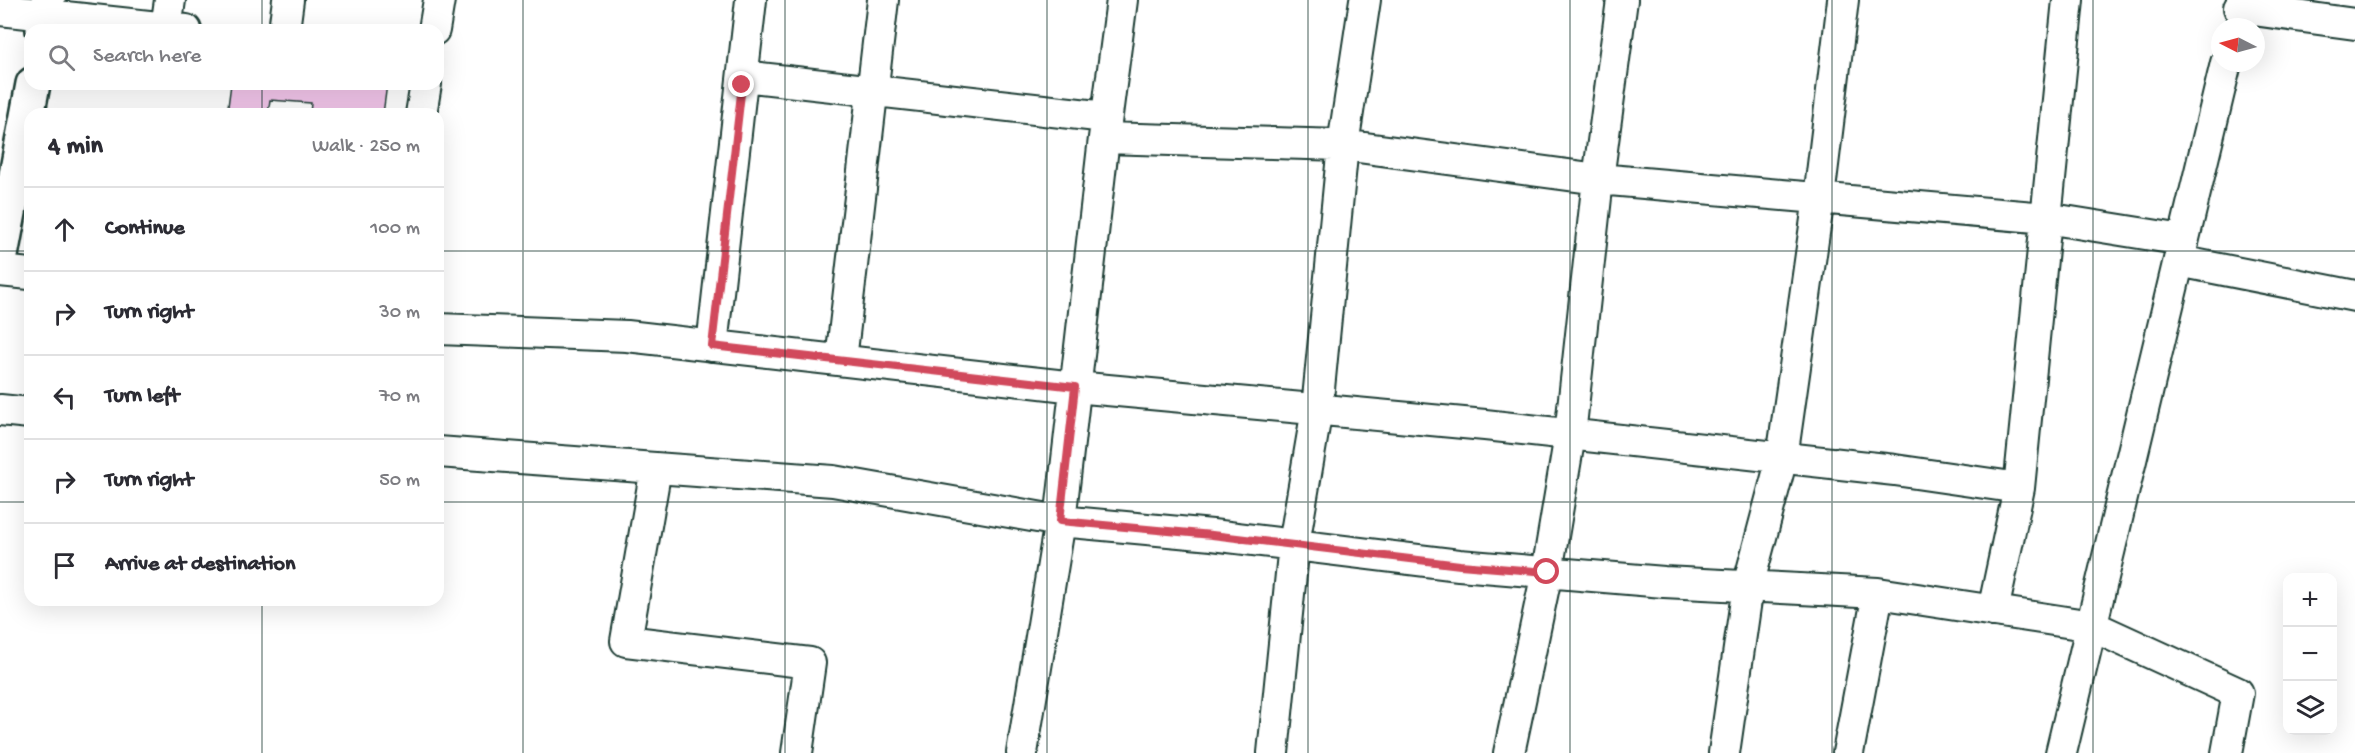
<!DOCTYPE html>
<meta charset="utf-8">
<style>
body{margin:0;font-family:"Gochi Hand",sans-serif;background:#f7f7f7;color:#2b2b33}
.controls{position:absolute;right:18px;bottom:18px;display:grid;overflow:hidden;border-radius:12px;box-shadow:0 6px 24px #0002}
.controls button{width:54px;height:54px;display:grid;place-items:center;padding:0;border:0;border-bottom:2px solid #e1e1e2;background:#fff;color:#2b2b33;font:30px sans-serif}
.compass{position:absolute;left:2211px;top:18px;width:54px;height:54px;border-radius:50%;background:#fff;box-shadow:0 6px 24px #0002;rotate:276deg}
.stop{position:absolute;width:18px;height:18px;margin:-14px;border:4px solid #d1495b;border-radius:50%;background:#fff}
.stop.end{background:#d1495b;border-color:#fff;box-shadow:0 2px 6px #0008}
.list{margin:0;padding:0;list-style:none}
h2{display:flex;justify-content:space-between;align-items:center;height:78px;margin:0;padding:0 24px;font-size:26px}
h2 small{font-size:20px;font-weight:400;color:#7c7c81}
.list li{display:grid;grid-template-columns:39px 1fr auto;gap:18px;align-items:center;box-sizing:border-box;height:84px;padding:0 24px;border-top:2px solid #e1e1e2}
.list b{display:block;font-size:22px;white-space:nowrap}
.list em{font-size:20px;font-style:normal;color:#7c7c81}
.icon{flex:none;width:33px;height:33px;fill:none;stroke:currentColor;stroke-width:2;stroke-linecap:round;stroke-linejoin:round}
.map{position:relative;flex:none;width:2355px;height:753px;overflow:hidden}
.search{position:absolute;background:#fff;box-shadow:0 6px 24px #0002;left:24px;top:24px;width:420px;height:66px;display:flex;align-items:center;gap:15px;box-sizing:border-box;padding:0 21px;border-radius:18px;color:#7c7c81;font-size:22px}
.panel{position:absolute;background:#fff;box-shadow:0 6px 24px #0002;left:24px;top:108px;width:420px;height:498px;border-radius:18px}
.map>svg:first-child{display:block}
.building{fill:#f2c5ea;stroke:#1f3d34;stroke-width:1.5}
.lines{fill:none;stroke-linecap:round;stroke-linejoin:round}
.minor-casing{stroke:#1f3d34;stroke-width:34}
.tertiary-casing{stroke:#1f3d34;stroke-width:38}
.minor{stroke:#fff;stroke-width:30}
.tertiary{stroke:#fff;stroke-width:33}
.route{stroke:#d1495b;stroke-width:8}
.grid{fill:none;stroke:#1f3d34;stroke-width:1.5;stroke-opacity:0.55}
</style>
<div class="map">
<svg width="2355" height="753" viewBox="0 0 2355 753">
<rect width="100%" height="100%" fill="#fff"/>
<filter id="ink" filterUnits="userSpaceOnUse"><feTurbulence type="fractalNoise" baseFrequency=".0167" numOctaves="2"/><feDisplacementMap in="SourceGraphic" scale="12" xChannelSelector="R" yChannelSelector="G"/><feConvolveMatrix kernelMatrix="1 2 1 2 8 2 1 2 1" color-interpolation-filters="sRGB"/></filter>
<g filter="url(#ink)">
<path class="building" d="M231,84H387L383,114H310L311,103L270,100L268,114H227Z"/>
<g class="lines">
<g class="minor-casing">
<path id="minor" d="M2239,8L2355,24
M0,10L186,30
M166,28L170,0
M284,30L288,0
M434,30L439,0
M743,76L1106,117
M421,114L426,84
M1104,138L1343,145L1598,179L2046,218L2183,240
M2179,261L2355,296
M0,271L30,274
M438,329L627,336L1075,387L1485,425L1895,470L2019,488L1993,611
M712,346L751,0
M841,360L883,0
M0,410L30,413
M438,452L833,481L1060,521L1212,535L1459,565L1664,582L1878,593
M656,468L626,641L810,663L797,753
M2019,488L2068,0
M1022,753L1060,521L1104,138L1122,0
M1273,753L1294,544L1317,409L1343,145L1365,0
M1509,753L1547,572L1570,435L1598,179L1622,0
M1724,753L1748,586L1782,458L1819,198L1843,0
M1848,753L1878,593L2092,626L2238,693L2227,753
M2061,753L2226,63"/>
</g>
<g class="tertiary-casing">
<path id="tertiary" d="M43,30L48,0
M0,261L33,84"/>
</g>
<use href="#minor" class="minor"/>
<use href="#tertiary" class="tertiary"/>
</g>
</g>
<g class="lines" filter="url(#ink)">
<path class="route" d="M742,85L712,346L1075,387L1060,521L1212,535L1460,565L1547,572"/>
</g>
<path class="grid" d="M262,0V30M523,0V753M785,0V753M1047,0V753M1308,0V753M1570,0V753M1832,0V753M2093,0V753M262,84V114M0,251H30M438,251H2355M0,502H30M438,502H2355M262,600V753"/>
</svg>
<div class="controls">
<button>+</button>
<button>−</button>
<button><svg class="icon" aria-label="layers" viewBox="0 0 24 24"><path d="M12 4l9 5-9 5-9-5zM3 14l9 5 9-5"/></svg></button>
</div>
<svg class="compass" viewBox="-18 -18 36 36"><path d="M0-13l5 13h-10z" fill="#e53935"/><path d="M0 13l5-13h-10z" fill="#7c7c81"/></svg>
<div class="stop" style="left:1547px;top:572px"></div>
<div class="stop end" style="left:742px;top:85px"></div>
<div class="search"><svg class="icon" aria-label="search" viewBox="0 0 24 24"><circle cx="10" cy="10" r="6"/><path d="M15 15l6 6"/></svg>Search here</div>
<section class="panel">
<h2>4 min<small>Walk · 250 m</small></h2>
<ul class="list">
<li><svg class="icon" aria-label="ahead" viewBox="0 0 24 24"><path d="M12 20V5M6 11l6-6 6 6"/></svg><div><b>Continue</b></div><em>100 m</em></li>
<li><svg class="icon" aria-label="right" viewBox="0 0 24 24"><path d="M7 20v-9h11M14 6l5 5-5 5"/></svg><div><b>Turn right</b></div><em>30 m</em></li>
<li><svg class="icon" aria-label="left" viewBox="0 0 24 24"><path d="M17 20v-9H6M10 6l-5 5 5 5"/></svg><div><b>Turn left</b></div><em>70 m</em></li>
<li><svg class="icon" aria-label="right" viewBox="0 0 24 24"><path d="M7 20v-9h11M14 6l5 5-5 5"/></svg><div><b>Turn right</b></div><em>50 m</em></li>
<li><svg class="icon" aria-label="arrive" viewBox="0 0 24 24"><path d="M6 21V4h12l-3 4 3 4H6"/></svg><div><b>Arrive at destination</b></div></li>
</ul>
</section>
</div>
